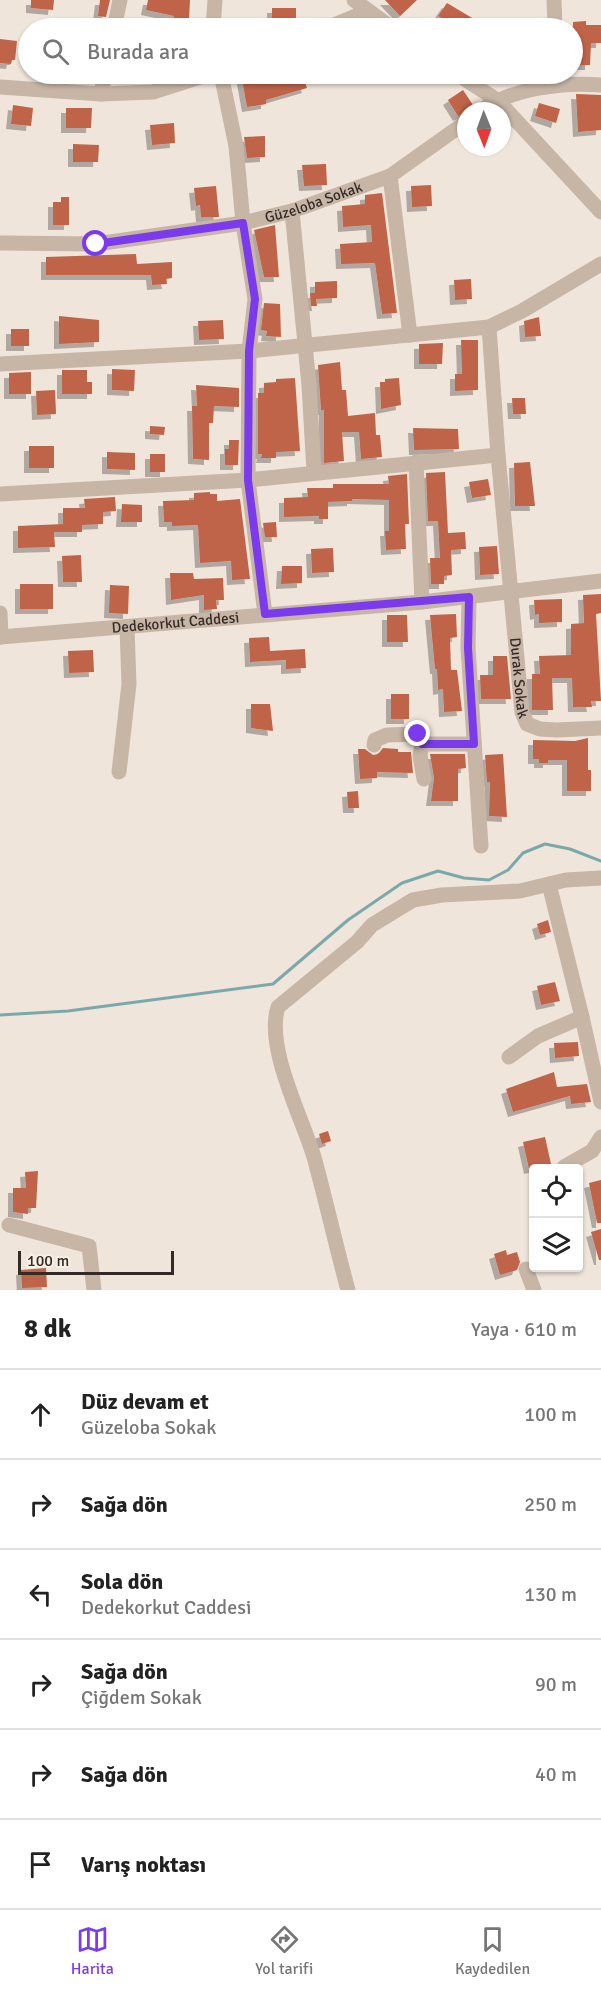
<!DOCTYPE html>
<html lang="tr">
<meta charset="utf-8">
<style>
body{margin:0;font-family:Signika,sans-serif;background:#f2f2f2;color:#222}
.controls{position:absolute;right:18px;bottom:18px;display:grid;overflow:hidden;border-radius:6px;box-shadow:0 2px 4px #0004}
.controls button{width:54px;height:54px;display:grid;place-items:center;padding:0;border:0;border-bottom:2px solid #e0e0e0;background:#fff;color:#222;font:30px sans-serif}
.compass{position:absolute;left:457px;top:102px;width:54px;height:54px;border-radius:50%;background:#fff;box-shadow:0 2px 4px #0004;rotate:179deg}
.scale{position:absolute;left:18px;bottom:15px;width:156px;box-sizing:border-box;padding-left:6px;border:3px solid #342b27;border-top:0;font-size:16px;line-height:21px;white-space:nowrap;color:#342b27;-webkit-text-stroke:4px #f8efe6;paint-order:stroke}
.stop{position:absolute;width:18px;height:18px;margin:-14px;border:4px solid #7c3aed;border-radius:50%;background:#fff}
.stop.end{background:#7c3aed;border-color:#fff;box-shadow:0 2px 6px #0008}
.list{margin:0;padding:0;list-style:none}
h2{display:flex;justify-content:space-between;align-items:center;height:78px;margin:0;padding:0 24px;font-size:26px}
h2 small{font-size:20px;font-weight:400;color:#767676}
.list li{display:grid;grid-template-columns:39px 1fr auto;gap:18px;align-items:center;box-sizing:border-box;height:90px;padding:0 24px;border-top:2px solid #e0e0e0}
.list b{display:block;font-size:22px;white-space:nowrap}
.list p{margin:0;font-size:20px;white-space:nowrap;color:#767676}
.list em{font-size:20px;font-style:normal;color:#767676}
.icon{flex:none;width:33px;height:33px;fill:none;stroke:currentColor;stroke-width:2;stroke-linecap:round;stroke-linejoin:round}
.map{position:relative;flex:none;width:601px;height:1290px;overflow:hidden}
.search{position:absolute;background:#fff;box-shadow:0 2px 4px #0004;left:18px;right:18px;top:18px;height:66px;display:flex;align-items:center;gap:15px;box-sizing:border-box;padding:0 21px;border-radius:33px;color:#767676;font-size:22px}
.sheet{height:618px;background:#fff}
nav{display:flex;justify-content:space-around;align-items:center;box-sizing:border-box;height:84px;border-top:2px solid #e0e0e0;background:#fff;font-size:16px;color:#767676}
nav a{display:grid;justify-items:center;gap:3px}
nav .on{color:#7c3aed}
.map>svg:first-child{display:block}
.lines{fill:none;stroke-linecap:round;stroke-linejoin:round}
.stream{stroke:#7aa9ab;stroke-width:3}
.building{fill:#bf6448;filter:url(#shadow)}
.minor{stroke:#c7b5a6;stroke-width:15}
.route{stroke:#7c3aed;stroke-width:8}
.labels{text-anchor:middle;stroke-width:4.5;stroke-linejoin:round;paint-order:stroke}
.street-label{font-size:15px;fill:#342b27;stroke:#f8efe6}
</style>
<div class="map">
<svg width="601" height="1290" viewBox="0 0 601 1290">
<defs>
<filter id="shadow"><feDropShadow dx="-5" dy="5" stdDeviation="0" flood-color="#0004"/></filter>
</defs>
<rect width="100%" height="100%" fill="#f0e5da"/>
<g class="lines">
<path class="stream" d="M0,1015L68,1011L273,984L348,920L402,883L438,871L464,878L489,880L508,870L523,853L545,844L570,849L601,861"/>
</g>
<path class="building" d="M31,0H54L53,10L31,8Z
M100,0H110L106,17L98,16Z
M148,0H190L189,20H174V16L146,10Z
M385,0H417L400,16Z
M447,3L489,28H440L445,20L438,16Z
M272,8H296V28H272Z
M539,20L540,28H514L513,24Z
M586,21V25H601V43H591L590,65H573V22Z
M0,39L17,41L15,60H12L11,64L0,63Z
M241,74H302L307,88L266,100V104L247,107Z
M463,90L473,105L471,111L458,116L448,100Z
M576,94L601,95V130L578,132Z
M539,103L560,109L556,123L535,116Z
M13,105L33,108L31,126L11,124Z
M66,108H92L91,128H66Z
M174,123L175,143L152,145L150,125Z
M265,136V157L247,158L244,137Z
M73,144L99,145L98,162H73Z
M326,164L327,185L304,186L302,165Z
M431,185L432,206L412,207L411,186Z
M216,186L219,217H201L200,205L196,206L194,188Z
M382,193L397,313L382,314L375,263L341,264L340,244L372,242L371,225L343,227L342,206L365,204V195Z
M61,197H69V225H53V202H61Z
M275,225L279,277H264L254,230Z
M136,254L137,264L172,262V278L166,279L167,284L152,285L151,275H46V257Z
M471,279L472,299L455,300L454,280Z
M337,281V298L316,299L317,306H311L310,293H315V282Z
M264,303L280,304L281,337L266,336L267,331L261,330Z
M59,316L99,320V342L59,344Z
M539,317L541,336L525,337L524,321Z
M223,320L224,339L199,340L198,321Z
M11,329H29V346H11Z
M461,340H478V390L455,391V374H462Z
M443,343L442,364H419V344Z
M340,362L342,390H346L348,416L375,413L376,435H380L382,457L361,459L359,432H342L344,461L324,463V410H321L318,365Z
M112,369L135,370L134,391L112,390Z
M62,370H87V382H92V394H62Z
M31,372V394H9V373Z
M295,378L300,451L276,452V458H261L262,454H258V393H264V383L276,382V379Z
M399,378L401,405L381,409L380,382H385V379Z
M196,385L239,388V407L214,406L213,423H209V460L193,459L192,406H197Z
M55,390L56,414L37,415L36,391Z
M512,398H525L526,414H513Z
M150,426L165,427L164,435L150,434Z
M413,428L458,429L459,449L414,450Z
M229,440H239L238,465H225V449H229Z
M29,446H54V468H29Z
M107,452L135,453V470L107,469Z
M150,454H165V472H150Z
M530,462L535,506H515L514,463Z
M445,472L448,533L465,532L466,549L451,550L452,575L444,576V584H431L430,558H440L438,521H428L426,473Z
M407,474L409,524H405L406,549L386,550L385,531H389V500L352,499V501L328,502V519H319V516L284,517V498L308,497L307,488H333V484H389L388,476Z
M488,479L491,495L472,498L469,482Z
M210,492V494H217V501L240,499L250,579L232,580L231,561L200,563L198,525L172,526V522H164L163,501L194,500V493Z
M115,497L116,511L103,512V524L82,525V532H54L55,547L18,548V526L63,524V508H85L84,499Z
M122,504L142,505V522H121Z
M276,522L277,537H265L263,523Z
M497,546L499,574L480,575L479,547Z
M333,548L334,572L312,573L311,549Z
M81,555L82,582H63L62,556Z
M282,566H302V583L281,584Z
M170,573H193L194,579L223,578L224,600H216L217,609L204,610V595L171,600Z
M20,584H53V609H20Z
M110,585L129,586L128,614L109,613Z
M601,594V613L596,614L601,701H591L592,707H573L572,678H552L553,710H532V674H540L539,656L571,655V624L584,623L583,595Z
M562,599V622L539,623V614L535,615L534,600Z
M456,614L457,637L450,638L451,670H457L462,711L444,712L443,689L438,690L437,669H435L430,615Z
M387,615H407L408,642H387Z
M269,637L270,651L305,649L306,668L286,669V660L250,662L249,638Z
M93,650L94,672L69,673L68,651Z
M493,656H507L511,699H481L480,675H493Z
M391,694H409V719H391Z
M251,704H270L273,731L251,728Z
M588,738V770H591V791H567V760H548V763H539V759H533V740L575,741Z
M383,748L398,749V752H411L413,773L377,772V778L360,779L358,749H365L373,755L378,754Z
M430,754H465L466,768L458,769V801H431L434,778Z
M503,754L507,817L489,816L490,782H487L485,755Z
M358,791L359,808H348L347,792Z
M548,920L551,932L540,935L537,924Z
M555,982L560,1001L541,1005L537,986Z
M578,1042L579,1056L555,1058L554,1043Z
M554,1072L557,1087L587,1084L591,1102L571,1104L570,1096L513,1112L506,1089Z
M328,1131L331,1141L322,1144L319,1134Z
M545,1137L551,1164L529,1169L523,1142Z
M38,1171L36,1208H28V1214L13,1212V1188H26L25,1172Z
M601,1180V1223H597L589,1183Z
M601,1229V1260H599L591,1232Z
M506,1250L507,1255L517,1252L520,1262L517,1270L500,1275L494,1254Z
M46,1268L47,1287L22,1288L21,1270Z"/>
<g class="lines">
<g class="minor">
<path d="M354,0L392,28"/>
<path d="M554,0L555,28"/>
<path d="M114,28L120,0"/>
<path d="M213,28L215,0"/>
<path d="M327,28L368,11"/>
<path d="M221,74L236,146L243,223L255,299L249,351L248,480L265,614"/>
<path d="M457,74L497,100L601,212"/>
<path d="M0,87L101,94L153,92L209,74"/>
<path d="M101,94L105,74"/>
<path d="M481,111C512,88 563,82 601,85"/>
<path d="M390,176L410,335"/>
<path d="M292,211L309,385L314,472"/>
<path id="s1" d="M0,243L96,244L243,223L292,211L390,176L466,122"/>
<path id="s2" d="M489,327L498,455L522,712L527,724L540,729L557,730L601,728"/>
<path d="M0,364L249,351L489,327L522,311L601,264"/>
<path d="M416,462L422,602"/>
<path d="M0,494L248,480L498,455"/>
<path d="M469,597L468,648L481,846"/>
<path d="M0,613L1,637"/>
<path id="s3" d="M0,637L422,602L601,581"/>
<path d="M422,744L420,756L424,779"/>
<path d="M374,745L375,740L387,735L418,734L422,744H474"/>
<path d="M119,772L129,684L127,628"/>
<path d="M549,884L582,1017"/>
<path d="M509,1057L538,1036L582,1017L601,1102"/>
<path d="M564,1167L592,1151L601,1137"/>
<path d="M9,1225L89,1246L94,1290"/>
<path d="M526,1269L534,1290"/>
<path d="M348,1290C336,1246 326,1201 314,1157C302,1117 265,1047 278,1007L357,942L372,925L413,900L442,895L520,891L566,880L601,878"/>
</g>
</g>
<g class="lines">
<path class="route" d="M96,244L243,223L255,299L249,351L248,480L265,614L469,597L468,648L474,744H422L418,734"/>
</g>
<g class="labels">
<g class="street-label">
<text dy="5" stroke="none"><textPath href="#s1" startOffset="318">Güzeloba Sokak</textPath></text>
<text dy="5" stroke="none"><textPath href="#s3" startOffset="176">Dedekorkut Caddesi</textPath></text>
<text dy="5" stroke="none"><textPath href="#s2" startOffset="352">Durak Sokak</textPath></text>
</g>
</g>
</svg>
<div class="controls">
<button><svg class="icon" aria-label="locate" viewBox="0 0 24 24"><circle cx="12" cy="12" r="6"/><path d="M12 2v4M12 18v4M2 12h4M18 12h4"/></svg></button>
<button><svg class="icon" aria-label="layers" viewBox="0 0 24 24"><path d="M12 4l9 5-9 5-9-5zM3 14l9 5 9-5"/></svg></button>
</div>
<svg class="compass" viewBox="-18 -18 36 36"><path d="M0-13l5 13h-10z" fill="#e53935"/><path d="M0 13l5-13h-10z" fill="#767676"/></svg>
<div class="scale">100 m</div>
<div class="stop" style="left:96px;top:244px"></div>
<div class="stop end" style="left:418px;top:734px"></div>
<div class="search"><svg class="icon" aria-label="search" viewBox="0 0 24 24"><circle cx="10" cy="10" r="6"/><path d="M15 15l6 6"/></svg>Burada ara</div>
</div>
<section class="sheet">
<h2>8 dk<small>Yaya · 610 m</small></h2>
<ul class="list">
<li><svg class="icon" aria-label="ahead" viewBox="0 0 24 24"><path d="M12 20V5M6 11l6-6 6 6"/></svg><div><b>Düz devam et</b><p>Güzeloba Sokak</p></div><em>100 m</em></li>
<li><svg class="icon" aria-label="right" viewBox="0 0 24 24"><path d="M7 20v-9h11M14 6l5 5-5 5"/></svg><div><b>Sağa dön</b></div><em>250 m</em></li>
<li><svg class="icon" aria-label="left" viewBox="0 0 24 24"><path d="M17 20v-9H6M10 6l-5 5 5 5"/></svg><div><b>Sola dön</b><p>Dedekorkut Caddesi</p></div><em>130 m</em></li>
<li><svg class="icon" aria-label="right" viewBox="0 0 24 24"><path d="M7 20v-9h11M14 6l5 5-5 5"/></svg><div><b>Sağa dön</b><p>Çiğdem Sokak</p></div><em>90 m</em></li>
<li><svg class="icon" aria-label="right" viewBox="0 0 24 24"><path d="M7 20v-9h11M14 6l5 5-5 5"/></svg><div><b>Sağa dön</b></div><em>40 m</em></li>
<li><svg class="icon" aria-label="arrive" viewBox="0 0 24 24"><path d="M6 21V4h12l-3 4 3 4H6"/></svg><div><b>Varış noktası</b></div></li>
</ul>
</section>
<nav>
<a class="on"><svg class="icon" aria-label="map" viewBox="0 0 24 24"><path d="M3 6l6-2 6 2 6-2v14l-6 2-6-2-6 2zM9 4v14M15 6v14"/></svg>Harita</a>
<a><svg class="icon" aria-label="directions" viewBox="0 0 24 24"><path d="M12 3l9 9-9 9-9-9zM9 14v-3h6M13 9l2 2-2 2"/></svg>Yol tarifi</a>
<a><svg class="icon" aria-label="saved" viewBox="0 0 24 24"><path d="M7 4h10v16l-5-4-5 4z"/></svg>Kaydedilen</a>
</nav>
